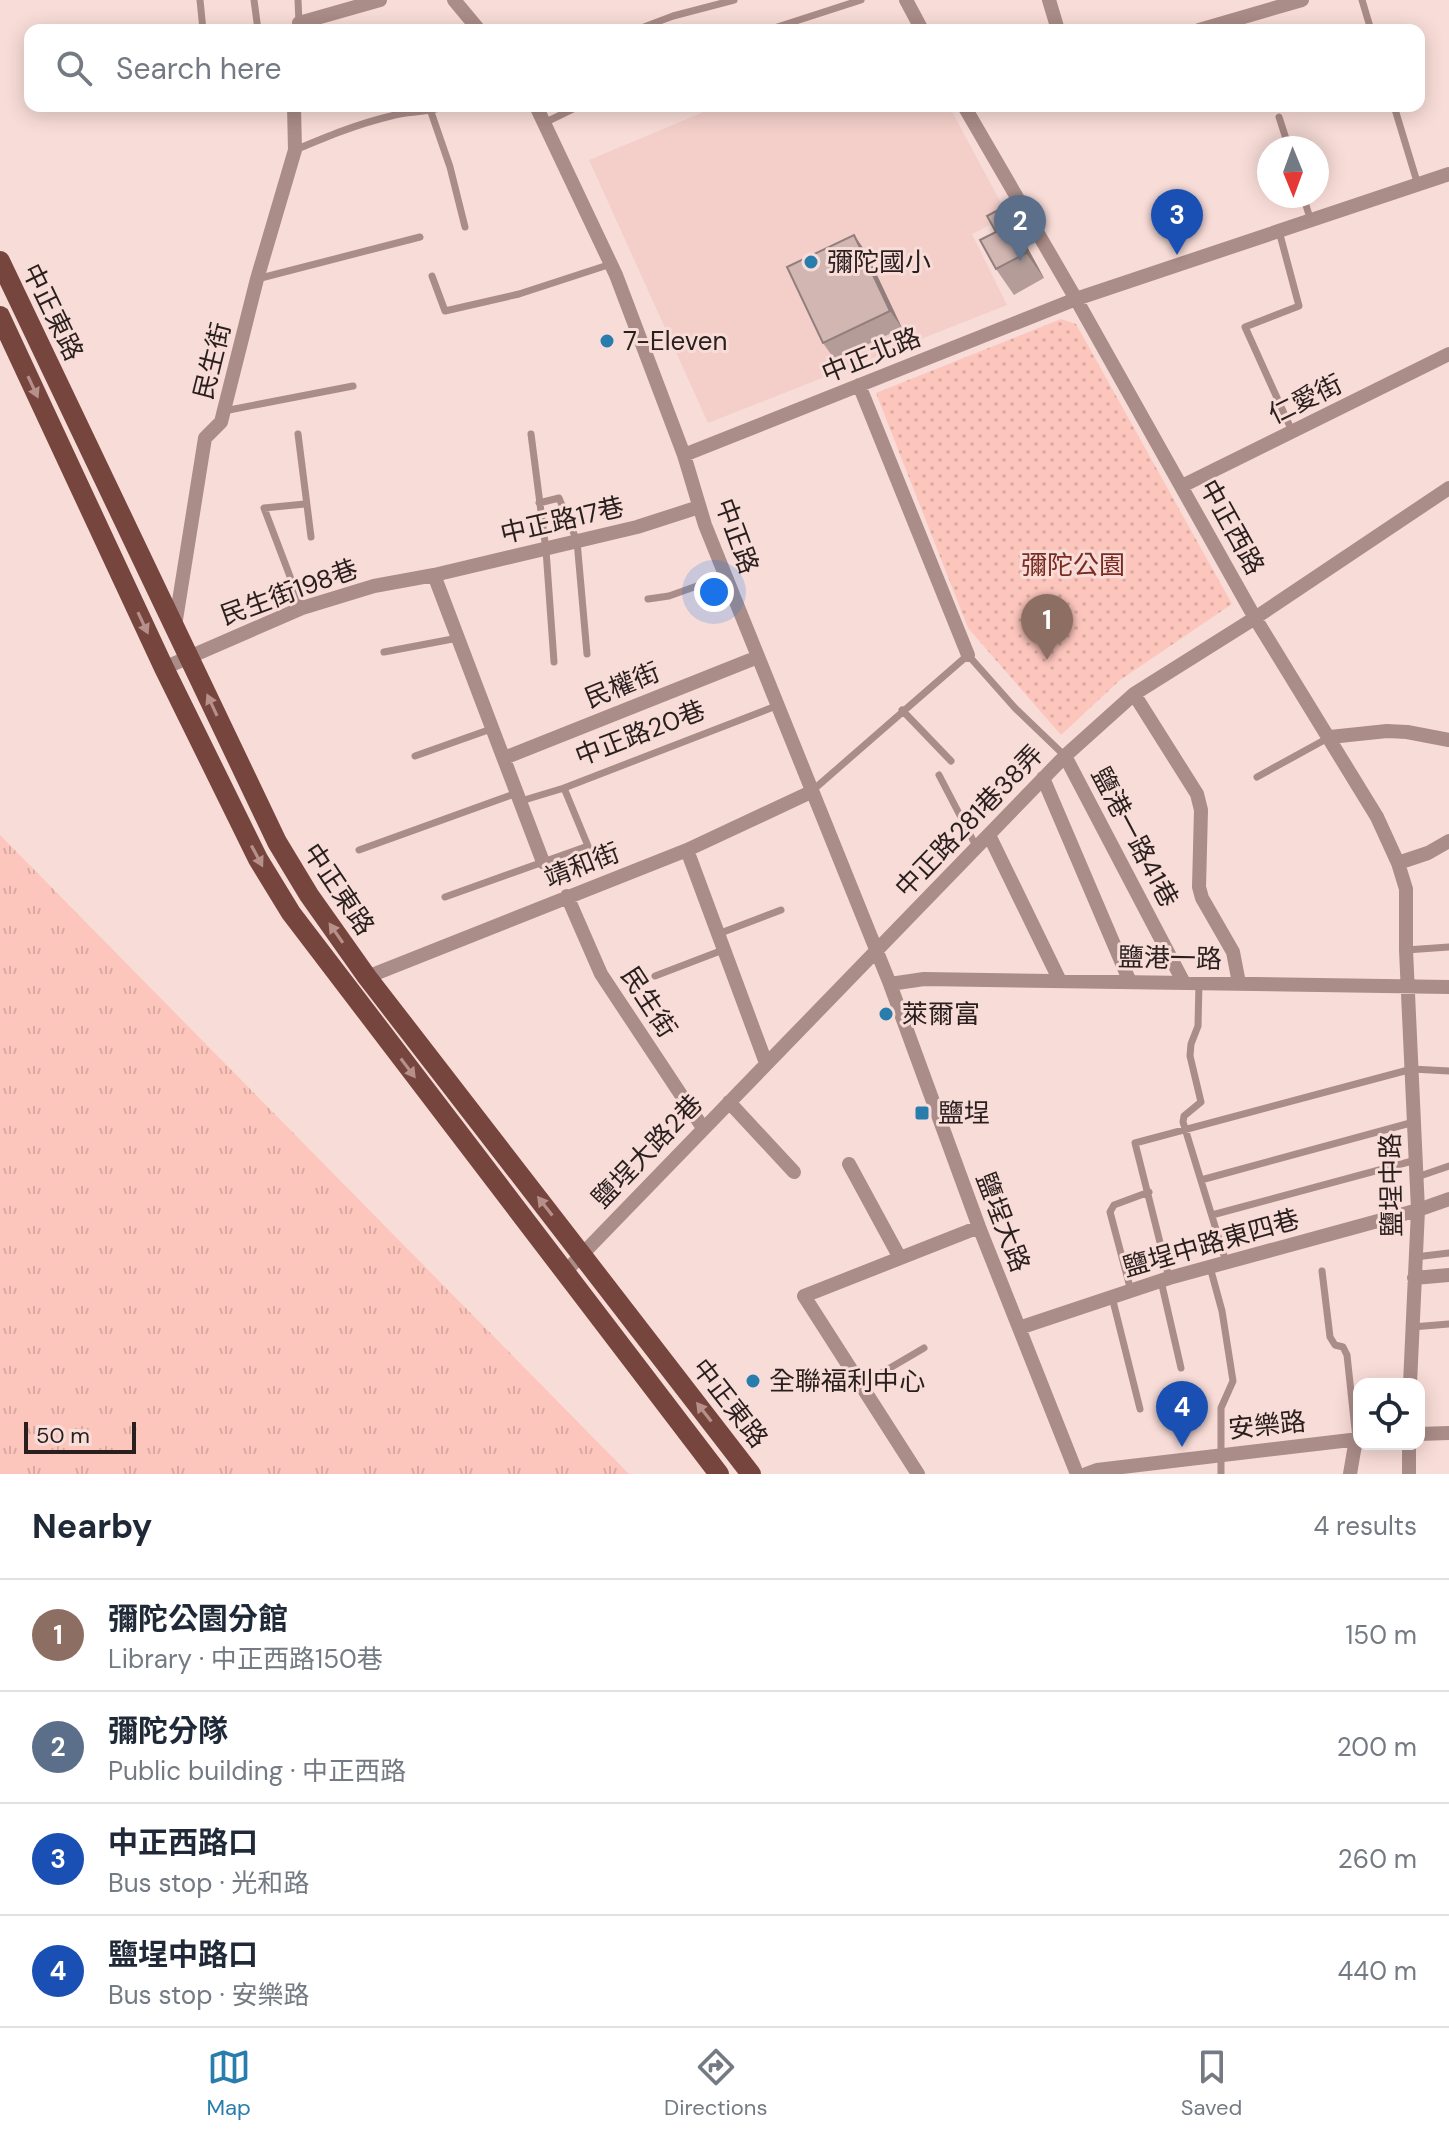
<!DOCTYPE html>
<meta charset="utf-8">
<style>
body{margin:0;font-family:"DM Sans","Noto Sans TC",sans-serif;background:#f6f6f7;color:#1f2937}
.controls{position:absolute;right:24px;bottom:24px;display:grid;overflow:hidden;border-radius:16px;box-shadow:0 4px 20px #0003}
.controls button{width:72px;height:72px;display:grid;place-items:center;padding:0;border:0;border-bottom:2px solid #e0e1e3;background:#fff;color:#1f2937;font:40px sans-serif}
.compass{position:absolute;left:1257px;top:136px;width:72px;height:72px;border-radius:50%;background:#fff;box-shadow:0 4px 20px #0003;rotate:179deg}
.scale{position:absolute;left:24px;bottom:20px;width:112px;box-sizing:border-box;padding-left:8px;border:4px solid #291f1e;border-top:0;font-size:22px;line-height:28px;white-space:nowrap;color:#291f1e;-webkit-text-stroke:6px #f8dcd7;paint-order:stroke}
.you{position:absolute;left:714px;top:592px;width:28px;height:28px;margin:-20px;border:6px solid #fff;border-radius:50%;background:#1a73e8;box-shadow:0 0 0 12px #1a73e833}
.badge{display:grid;place-items:center;width:52px;height:52px;border-radius:50%;background:#297dad;color:#fff;font-size:26px;font-weight:700}
.pin{position:absolute;translate:-50% -66px;filter:drop-shadow(0 2px 4px #0008)}
.pin::after{content:'';position:absolute;top:42px;width:28px;height:24px;background:inherit;clip-path:polygon(0 0,100% 0,50% 100%)}
.list{margin:0;padding:0;list-style:none}
h2{display:flex;justify-content:space-between;align-items:center;height:104px;margin:0;padding:0 32px;font-size:34px}
h2 small{font-size:26px;font-weight:400;color:#747a83}
.list li{display:grid;grid-template-columns:52px 1fr auto;gap:24px;align-items:center;box-sizing:border-box;height:112px;padding:0 32px;border-top:2px solid #e0e1e3}
.list b{display:block;font-size:30px;white-space:nowrap}
.list p{margin:0;font-size:26px;white-space:nowrap;color:#747a83}
.list em{font-size:26px;font-style:normal;color:#747a83}
.icon{flex:none;width:44px;height:44px;fill:none;stroke:currentColor;stroke-width:2;stroke-linecap:round;stroke-linejoin:round}
.map{position:relative;flex:none;width:1449px;height:1474px;overflow:hidden}
.search{position:absolute;background:#fff;box-shadow:0 4px 20px #0003;left:24px;right:24px;top:24px;height:88px;display:flex;align-items:center;gap:20px;box-sizing:border-box;padding:0 28px;border-radius:16px;color:#747a83;font-size:30px}
.sheet{height:552px;background:#fff}
nav{display:flex;justify-content:space-around;align-items:center;box-sizing:border-box;height:112px;border-top:2px solid #e0e1e3;background:#fff;font-size:22px;color:#747a83}
nav a{display:grid;justify-items:center;gap:4px}
nav .on{color:#297dad}
.map>svg:first-child{display:block}
.built{fill:#f4cfca}
.grass{fill:url(#grass-tufts)}
.park{fill:url(#park-dots)}
.lines{fill:none;stroke-linecap:round;stroke-linejoin:round}
.service{stroke:#aa8c88;stroke-width:7}
.minor{stroke:#aa8c88;stroke-width:14}
.primary{stroke:#76453e;stroke-width:20}
.wall{fill:#b49d99}
.shaded-wall{fill:#927f7d}
.building{fill:#d1b6b2;stroke:#927f7d;stroke-width:2}
.oneway{fill:#b7908a}
.poi-dot{fill:#297dad;stroke:#f8dcd7;stroke-width:3}
.labels{text-anchor:middle;stroke-width:6;stroke-linejoin:round;paint-order:stroke}
.poi-label{font-size:26px;fill:#291f1e;stroke:#f8dcd7;text-anchor:start}
.street-label{font-size:26px;fill:#291f1e;stroke:#f8dcd7}
.park-label{font-size:26px;fill:#7a2c24;stroke:#f8dcd7}
</style>
<div class="map">
<svg width="1449" height="1474" viewBox="0 0 1449 1474">
<defs>
<pattern id="grass-tufts" width="24" height="20" patternUnits="userSpaceOnUse" patternTransform="scale(2)"><rect width="24" height="20" fill="#fdc6bd"/><path d="M3 7l-1-3M5 7V3M7 7l1-3M15 17l-1-3M17 17v-4M19 17l1-3" fill="none" stroke="#d9aaa2"/></pattern>
<pattern id="park-dots" width="8" height="8" patternUnits="userSpaceOnUse" patternTransform="scale(2)"><rect width="8" height="8" fill="#fdc6bd"/><path d="M2 2h.1M6 6h.1" fill="none" stroke="#d9aaa2" stroke-width="1.8" stroke-linecap="round"/></pattern>
</defs>
<rect width="100%" height="100%" fill="#f8dcd7"/>
<path class="built" d="M718,106H949L1008,216L972,234L1007,305L708,423L589,160Z"/>
<path class="grass" d="M0,835L629,1474H0Z"/>
<path class="park" d="M1061,319L1076,324L1232,604L1120,680L1061,735L968,628L876,393Z"/>
<g class="lines">
<path class="service" d="M200,0L203,30
M254,0L258,30
M1362,0L1371,30
M296,30L299,23L298,0
M636,30L673,16L734,0
M768,30L861,0
M1394,106L1418,185
M431,112L450,167L465,227
M1279,117L1289,148
M544,123L579,106
M295,150C326,137 357,124 391,116C410,111 428,113 446,106
M1303,196L1311,221
M1279,231L1299,306L1245,327L1292,431
M432,276L445,311L519,294L611,264
M257,279L420,237
M224,411L353,386
M298,434L311,537
M531,434L546,550L554,662
M539,503L559,498L577,541L587,654
M648,599L669,596L725,576
M302,608L264,508L305,504
M384,652L458,638
M902,710L951,761
M415,756L491,729
M939,775L977,848
M1257,777L1328,738
M813,790L968,655L1015,708L1065,756
M521,801L564,788L776,706
M359,850L517,793
M445,897L588,846L564,788
M718,934L781,910
M1406,950L1449,947
M655,976L723,950
M1199,983L1198,1026L1191,1044L1190,1056L1201,1102L1184,1116L1183,1122L1226,1262
M1417,1177L1449,1166
M1201,1180L1414,1122
M1212,1215L1416,1160
M1415,1257L1449,1253
M1210,1267L1222,1311L1233,1381L1221,1408V1474
M1322,1271L1330,1337L1335,1345L1343,1347L1347,1355L1356,1439
M1169,1278L1135,1143L1412,1069L1449,1071
M1161,1281L1181,1368
M1131,1291L1110,1212L1114,1205L1149,1192
M1112,1297L1140,1409
M1412,1327L1449,1324
M861,1385L924,1348"/>
<path class="minor" d="M454,0L479,30
M906,0L922,30
M1049,0L1058,30
M299,23L380,0
M1199,30L1302,0
M536,106L616,275L684,455L705,525L890,984L979,1227L1077,1474
M964,106L1076,299L1255,618L1377,817L1398,863L1406,889V950L1418,1210L1410,1384
M859,385L968,655
M684,455L1076,299L1449,174
M1182,486L1449,354
M434,575L543,862
M175,626L205,438L221,422L257,279L295,150L294,106
M164,668L302,608L374,586L434,575L637,527L699,507
M1134,694L1197,794L1201,810L1199,887L1202,898L1233,952L1239,983
M1330,737L1387,731L1407,732L1449,740
M1065,756L1184,983
M504,758L758,657
M1043,778L1130,982
M989,835L1060,981
M687,850L766,1063
M1398,863L1428,853L1449,841
M567,896L601,974L703,1128
M367,977L687,850L811,792
M890,984L924,979L1449,987
M729,1102L794,1172
M849,1164L900,1258
M564,1273L1065,756L1134,694L1255,618L1449,488
M1414,1278L1449,1275
M1019,1328L1169,1278L1418,1210L1449,1199
M1419,1434L1449,1433
M918,1474L804,1296L979,1227
M1086,1474L1097,1470L1359,1439
M1350,1474L1356,1439
M1409,1474V1444"/>
<path class="primary" d="M0,261L277,842L309,895L367,977L751,1474
M0,316L164,668L258,859L291,913L719,1474"/>
</g>
<path class="wall" d="M1020,234L1044,278L1014,295L996,269Z
M866,252L902,328L835,360L823,343Z"/>
<path class="shaded-wall" d="M1002,208L1020,234L1044,278L1026,253Z
M854,235L866,252L902,328L890,311Z"/>
<path class="building" d="M1002,208L1026,253L996,269L980,240L996,232L987,216Z
M854,235L890,311L823,343L787,267Z"/>
<defs><path id="oneway-solid" d="M-6-.8H1V-3.2L6.5 0L1 3.2V.8H-6Z" transform="scale(2)"/></defs>
<g class="oneway">
<use href="#oneway-solid" transform="translate(33 387) rotate(65)"/>
<use href="#oneway-solid" transform="translate(143 623) rotate(65)"/>
<use href="#oneway-solid" transform="translate(212 705) rotate(-115)"/>
<use href="#oneway-solid" transform="translate(257 856) rotate(62)"/>
<use href="#oneway-solid" transform="translate(336 933) rotate(-125)"/>
<use href="#oneway-solid" transform="translate(408 1068) rotate(53)"/>
<use href="#oneway-solid" transform="translate(545 1206) rotate(-128)"/>
<use href="#oneway-solid" transform="translate(704 1412) rotate(-128)"/>
</g>
<g class="poi-dot">
<circle cx="811" cy="262" r="8"/>
<circle cx="607" cy="341" r="8"/>
<circle cx="886" cy="1014" r="8"/>
<rect x="914" y="1105" width="16" height="16" rx="4"/>
<circle cx="753" cy="1381" r="8"/>
</g>
<g class="labels">
<g class="poi-label">
<text x="827" y="271">彌陀國小</text>
<text x="623" y="350">7-Eleven</text>
<text x="902" y="1023">萊爾富</text>
<text x="938" y="1122">鹽埕</text>
<text x="769" y="1390">全聯福利中心</text>
</g>
<g class="street-label">
<text transform="translate(53 312) rotate(64)" y="9">中正東路</text>
<text transform="translate(871 355) rotate(-22)" y="9">中正北路</text>
<text transform="translate(212 361) rotate(-76)" y="9">民生街</text>
<text transform="translate(1305 399) rotate(-26)" y="9">仁愛街</text>
<text transform="translate(562 520) rotate(-13)" y="9">中正路17巷</text>
<text transform="translate(1232 527) rotate(61)" y="9">中正西路</text>
<text transform="translate(737 536) rotate(70)" y="9">中正路</text>
<text transform="translate(289 592) rotate(-20)" y="9">民生街198巷</text>
<text transform="translate(622 685) rotate(-22)" y="9">民權街</text>
<text transform="translate(640 733) rotate(-21)" y="9">中正路20巷</text>
<text transform="translate(969 821) rotate(-46)" y="9">中正路281巷38弄</text>
<text transform="translate(1135 837) rotate(62)" y="9">鹽港一路41巷</text>
<text transform="translate(582 865) rotate(-21)" y="9">靖和街</text>
<text transform="translate(339 889) rotate(56)" y="9">中正東路</text>
<text transform="translate(1170 958) rotate(1)" y="9">鹽港一路</text>
<text transform="translate(649 1002) rotate(57)" y="9">民生街</text>
<text transform="translate(647 1151) rotate(-46)" y="9">鹽埕大路2巷</text>
<text transform="translate(1391 1185) rotate(-91)" y="9">鹽埕中路</text>
<text transform="translate(1003 1222) rotate(69)" y="9">鹽埕大路</text>
<text transform="translate(1211 1243) rotate(-16)" y="9">鹽埕中路東四巷</text>
<text transform="translate(730 1403) rotate(52)" y="9">中正東路</text>
<text transform="translate(1267 1425) rotate(-6)" y="9">安樂路</text>
</g>
<g class="park-label">
<text x="1073" y="574">彌陀公園</text>
</g>
</g>
</svg>
<div class="controls">
<button><svg class="icon" aria-label="locate" viewBox="0 0 24 24"><circle cx="12" cy="12" r="6"/><path d="M12 2v4M12 18v4M2 12h4M18 12h4"/></svg></button>
</div>
<svg class="compass" viewBox="-18 -18 36 36"><path d="M0-13l5 13h-10z" fill="#e53935"/><path d="M0 13l5-13h-10z" fill="#747a83"/></svg>
<div class="scale">50 m</div>
<div class="you"></div>
<div class="pin badge" style="left:1047px;top:660px;background:#8d6e63">1</div>
<div class="pin badge" style="left:1020px;top:261px;background:#5c6f8a">2</div>
<div class="pin badge" style="left:1177px;top:255px;background:#1a4fb4">3</div>
<div class="pin badge" style="left:1182px;top:1447px;background:#1a4fb4">4</div>
<div class="search"><svg class="icon" aria-label="search" viewBox="0 0 24 24"><circle cx="10" cy="10" r="6"/><path d="M15 15l6 6"/></svg>Search here</div>
</div>
<section class="sheet">
<h2>Nearby<small>4 results</small></h2>
<ul class="list">
<li><span class="badge" style="background:#8d6e63">1</span><div><b>彌陀公園分館</b><p>Library · 中正西路150巷</p></div><em>150 m</em></li>
<li><span class="badge" style="background:#5c6f8a">2</span><div><b>彌陀分隊</b><p>Public building · 中正西路</p></div><em>200 m</em></li>
<li><span class="badge" style="background:#1a4fb4">3</span><div><b>中正西路口</b><p>Bus stop · 光和路</p></div><em>260 m</em></li>
<li><span class="badge" style="background:#1a4fb4">4</span><div><b>鹽埕中路口</b><p>Bus stop · 安樂路</p></div><em>440 m</em></li>
</ul>
</section>
<nav>
<a class="on"><svg class="icon" aria-label="map" viewBox="0 0 24 24"><path d="M3 6l6-2 6 2 6-2v14l-6 2-6-2-6 2zM9 4v14M15 6v14"/></svg>Map</a>
<a><svg class="icon" aria-label="directions" viewBox="0 0 24 24"><path d="M12 3l9 9-9 9-9-9zM9 14v-3h6M13 9l2 2-2 2"/></svg>Directions</a>
<a><svg class="icon" aria-label="saved" viewBox="0 0 24 24"><path d="M7 4h10v16l-5-4-5 4z"/></svg>Saved</a>
</nav>
